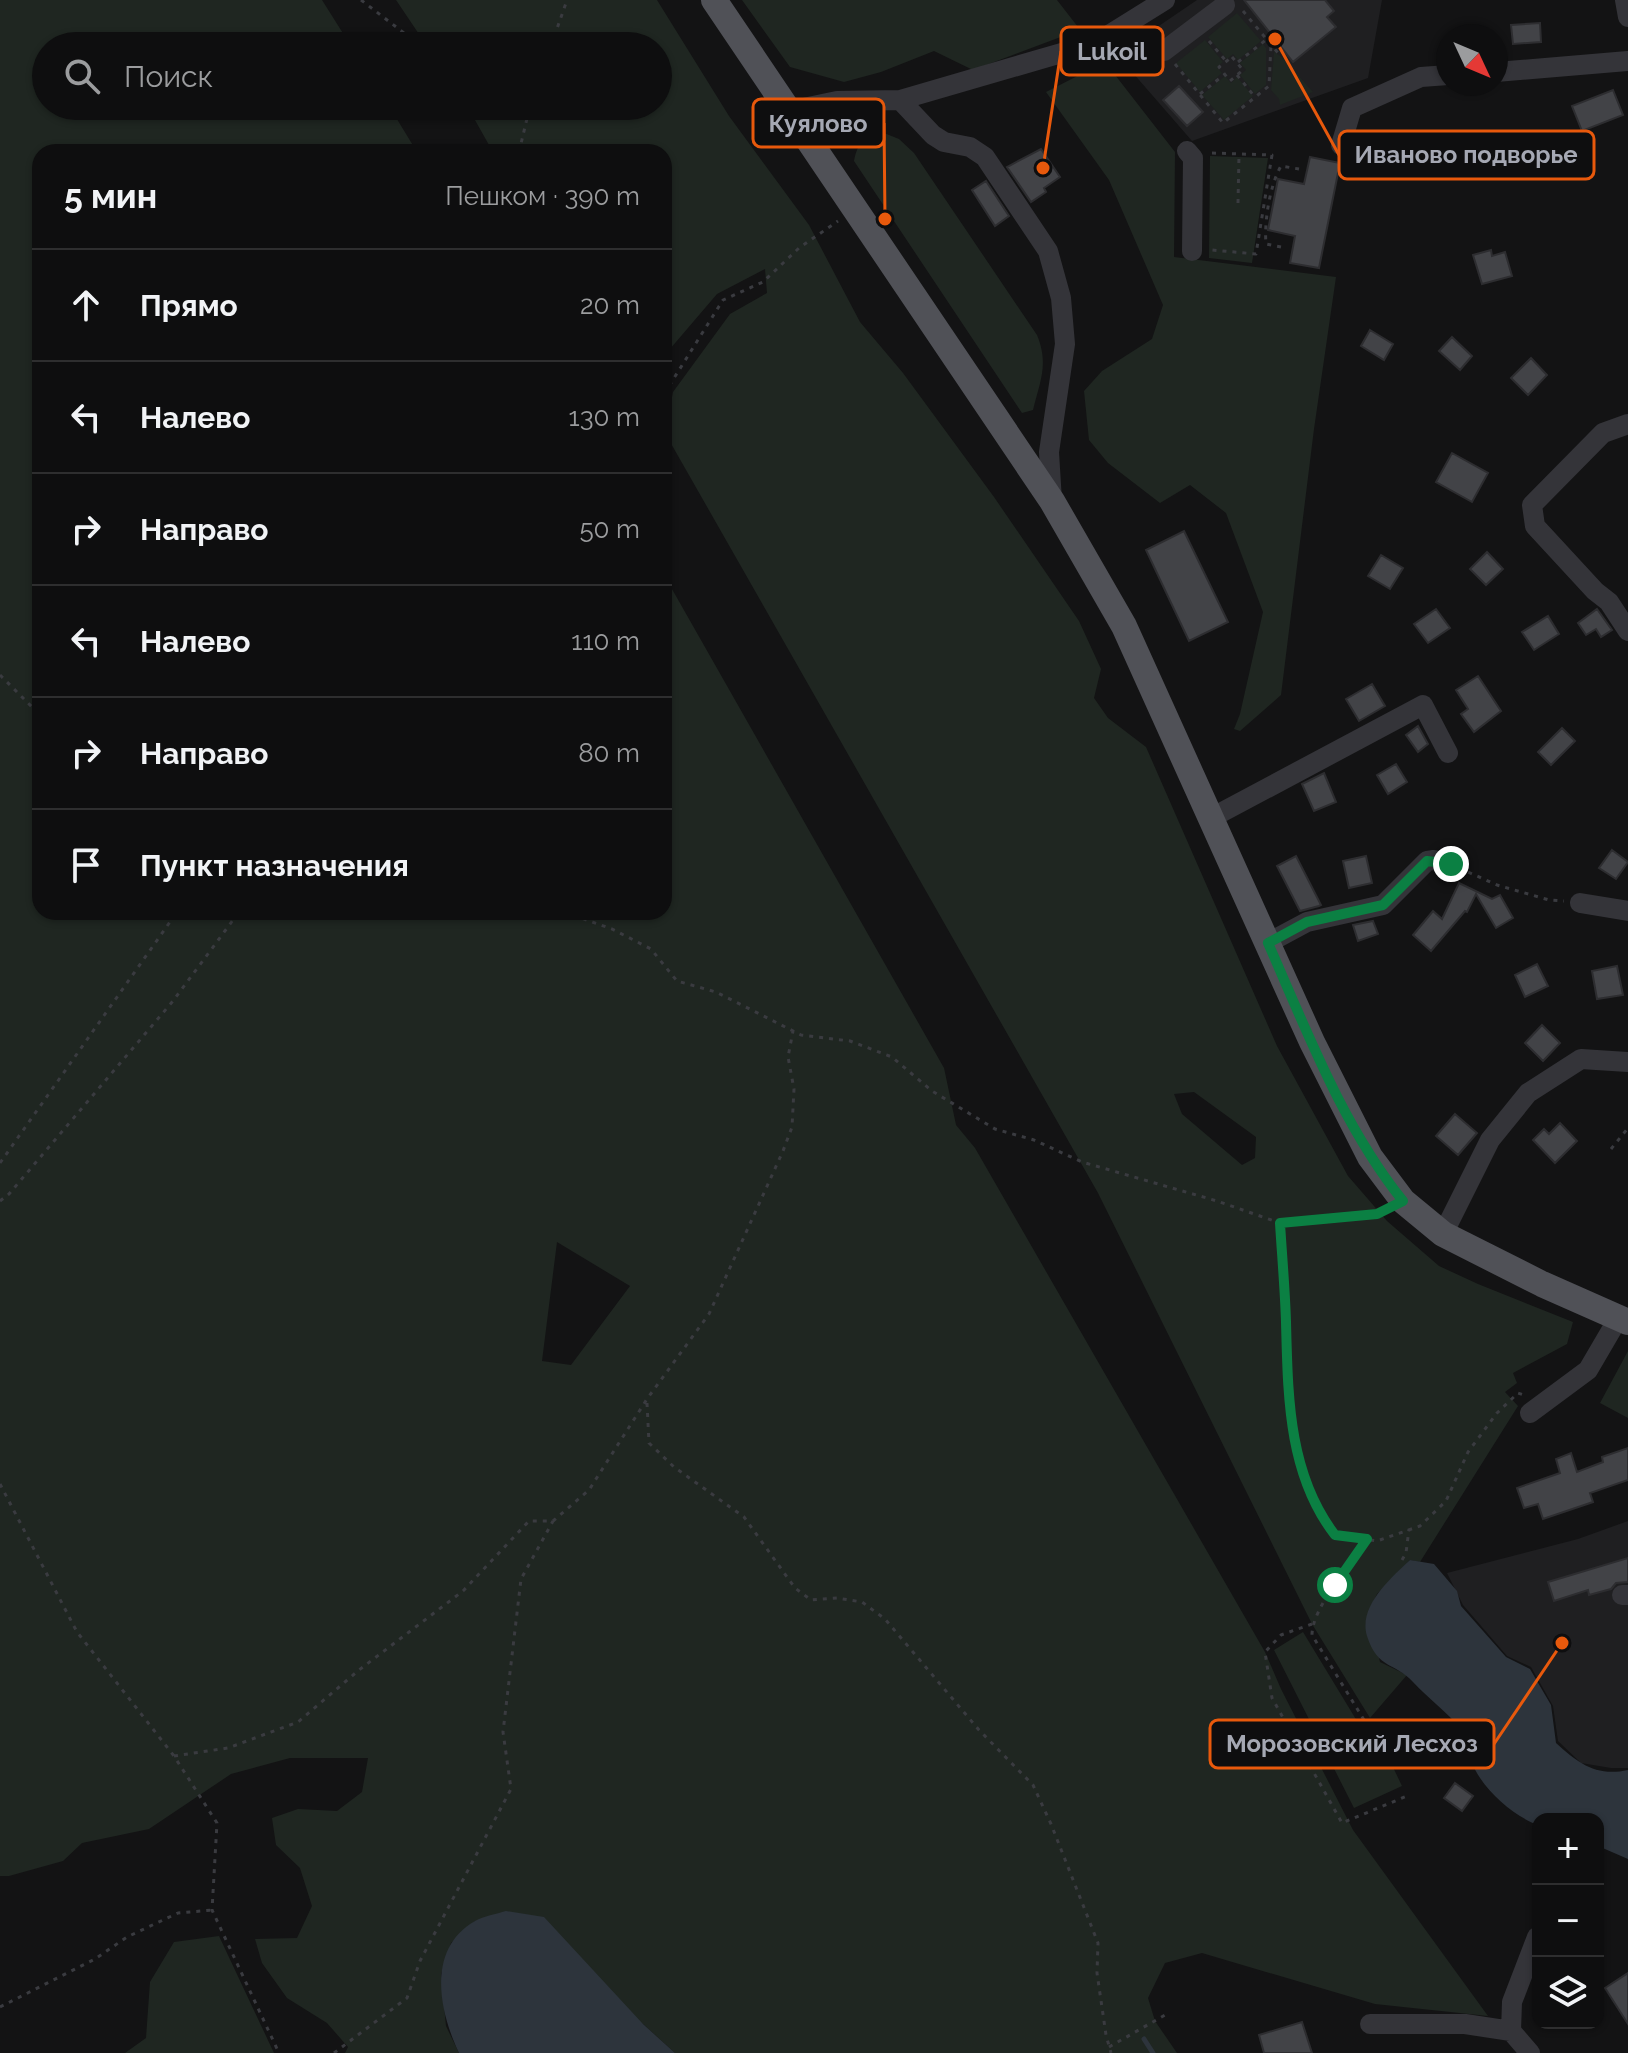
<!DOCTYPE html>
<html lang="ru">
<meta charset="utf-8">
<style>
body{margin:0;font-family:Raleway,sans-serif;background:#171718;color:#f1f3f6}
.controls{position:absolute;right:24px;bottom:24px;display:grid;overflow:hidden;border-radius:16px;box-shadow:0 2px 6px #0004}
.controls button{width:72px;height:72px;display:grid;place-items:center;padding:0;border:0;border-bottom:2px solid #2e2e2f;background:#0e0e0f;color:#f1f3f6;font:40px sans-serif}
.compass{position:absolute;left:1436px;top:24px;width:72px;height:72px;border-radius:50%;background:#0e0e0f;box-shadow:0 2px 6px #0004;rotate:134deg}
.stop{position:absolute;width:24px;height:24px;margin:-18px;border:6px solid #0b8043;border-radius:50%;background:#fff}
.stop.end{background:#0b8043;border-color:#fff;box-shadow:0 2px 8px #0008}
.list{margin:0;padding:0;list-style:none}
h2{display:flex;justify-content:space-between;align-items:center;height:104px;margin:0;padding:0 32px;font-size:34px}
h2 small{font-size:26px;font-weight:400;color:#9b9c9e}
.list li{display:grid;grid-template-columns:52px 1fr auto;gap:24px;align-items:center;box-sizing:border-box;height:112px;padding:0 32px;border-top:2px solid #2e2e2f}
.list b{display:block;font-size:30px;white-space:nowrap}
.list em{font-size:26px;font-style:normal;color:#9b9c9e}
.icon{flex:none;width:44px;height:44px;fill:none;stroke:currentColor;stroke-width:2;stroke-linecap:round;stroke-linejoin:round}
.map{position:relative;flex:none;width:1628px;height:2053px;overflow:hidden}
.search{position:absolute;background:#0e0e0f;box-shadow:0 2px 6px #0004;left:32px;top:32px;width:640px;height:88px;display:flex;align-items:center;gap:20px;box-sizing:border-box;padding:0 28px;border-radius:44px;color:#9b9c9e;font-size:30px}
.panel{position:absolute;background:#0e0e0f;box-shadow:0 2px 6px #0004;left:32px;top:144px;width:640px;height:776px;border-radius:24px}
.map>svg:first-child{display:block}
.built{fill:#1f1f21}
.green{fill:#1f2621;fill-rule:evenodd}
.water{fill:#2d343c}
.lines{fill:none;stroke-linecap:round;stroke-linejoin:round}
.stream{stroke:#2d343c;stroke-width:5}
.building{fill:#424347;stroke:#2d2d30;stroke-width:2}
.path{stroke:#3a3b40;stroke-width:3;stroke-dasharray:4 6;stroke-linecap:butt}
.minor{stroke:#343439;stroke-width:20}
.major{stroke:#505157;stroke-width:26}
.route{stroke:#0b8043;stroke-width:10}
.leader{fill:none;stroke:#e8590c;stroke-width:3}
.callout-dot{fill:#e8590c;stroke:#0e0e0f;stroke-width:3}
.callout{fill:#0e0e0f;stroke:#e8590c;stroke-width:3}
.callout-label{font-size:24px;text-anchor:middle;font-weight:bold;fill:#a5a8b3}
</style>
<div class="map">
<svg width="1628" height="2053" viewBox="0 0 1628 2053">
<rect width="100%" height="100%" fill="#131314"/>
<path class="built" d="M1197,0H1382L1368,78L1192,141L1126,65L1122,51Z
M1628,1521V1768H1611L1581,1763L1558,1741L1553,1706L1531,1667L1507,1656L1463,1605L1447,1573L1578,1539Z"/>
<path class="green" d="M0,0H322L351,46H46V106H389L417,152H40V912H664V575L944,1068L956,1125L975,1148L1265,1652L1281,1689L1353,1830L1488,2016L1375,2004L1202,1953L1165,1963L1148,1998L1155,2021L1177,2053H675L643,2024L475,1921L451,1943L441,1974L446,2026L459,2053H345L348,2047L327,2023L287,1998L262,1963L255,1939L297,1938L312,1906L300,1868L276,1845L272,1818L298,1809L337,1811L362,1792L368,1758H290L231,1774L149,1829L82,1843L63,1861L9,1876H0ZM557,1242L630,1286L571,1365L542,1361Z
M396,0H657L729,116L809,225L860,322L903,373L994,497L1079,621L1101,669L1094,698L1108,718L1146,747L1277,1046L1348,1176L1387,1221L1439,1266L1478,1284L1573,1322L1567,1344L1513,1373L1517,1383L1505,1392L1518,1406L1420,1562L1410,1560L1377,1594L1368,1613L1380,1662L1407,1675L1370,1718L1312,1624L1098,1193L665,433L673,392L730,314L767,293L765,269L717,294L664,356V152H493L467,106H658V46H427ZM1194,1092L1256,1137L1255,1158L1242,1165L1182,1114L1174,1094Z
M742,0H1057L1078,27L1066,35L973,70L934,51L881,72L844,82L790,67Z
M1237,13L1261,41L1238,60L1233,54L1227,59L1208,37Z
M1205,40L1223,62L1217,67L1222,73L1200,92L1176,63Z
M1263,44L1266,48V85L1255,94L1240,75L1246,70L1240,63Z
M1274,52L1282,57L1313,92L1280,105L1279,99L1271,90Z
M1105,62L1175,152L1174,257L1336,277L1314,429L1281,695L1240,731L1234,729L1240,714L1263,612L1226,513L1190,485L1160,503L1108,463L1089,440L1084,391L1102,371L1152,339L1163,305L1109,180L1046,92Z
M1225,76L1231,83L1237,77L1253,96L1224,120L1202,95Z
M884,133L899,139L914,153L1037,335C1049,364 1040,381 1033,410L1022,413L854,161C858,141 864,138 884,133Z
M1210,156L1268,158L1252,263L1209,258Z
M1628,1351V1418L1600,1403Z
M1303,1632L1357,1721L1370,1719L1402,1786L1354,1808L1274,1650Z
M219,1936L274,2053H125L146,2038L150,1982L174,1942Z"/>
<path class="water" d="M1410,1560L1434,1564L1457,1591L1461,1606L1506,1657L1530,1669L1551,1705L1556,1743C1578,1763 1596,1777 1628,1770V1859L1598,1846V1819H1538V1825C1511,1815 1479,1786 1470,1758C1467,1749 1467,1737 1461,1729C1447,1712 1428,1698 1413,1682C1395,1662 1378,1670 1367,1636C1358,1606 1391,1578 1410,1560Z
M506,1911L544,1917L643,2024L675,2053H459C439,2011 426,1949 475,1921C484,1916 496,1914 506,1911Z"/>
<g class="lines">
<path class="stream" d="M1144,2039L1153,2053"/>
</g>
<path class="building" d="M1244,0H1325L1334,11L1327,17L1336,27L1293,62Z
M1540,23L1541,42L1513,44L1511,25Z
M1179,86L1203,112L1187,126L1163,100Z
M1613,90L1623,115L1582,131L1572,106Z
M1041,149L1060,177L1044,188L1046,192L1031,202L1007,167Z
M1310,157L1340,163L1319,268L1290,263L1295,236L1268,230L1278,179L1304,184Z
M986,181L1009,216L995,226L972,190Z
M1491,250L1492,256L1505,252L1512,276L1482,284L1473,255Z
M1370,330L1393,344L1384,360L1361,346Z
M1452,337L1472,356L1460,370L1439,351Z
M1531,358L1547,375L1528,395L1511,378Z
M1452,453L1488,473L1472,502L1436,482Z
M1184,531L1228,622L1189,641L1146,550Z
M1487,552L1503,569L1486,585L1470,569Z
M1381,555L1403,568L1390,589L1368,576Z
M1436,609L1450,628L1428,643L1414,624Z
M1597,609L1612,630L1601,637L1596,629L1586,635L1578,623Z
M1548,616L1559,634L1534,650L1522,632Z
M1478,676L1501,711L1474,732L1461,714L1468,709L1456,690Z
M1372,684L1385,706L1359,721L1346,699Z
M1418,726L1428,744L1418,752L1406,735Z
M1562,728L1575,741L1551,765L1538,752Z
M1396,764L1407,782L1388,794L1377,775Z
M1324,773L1336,802L1314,811L1302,784Z
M1612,850L1628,862L1616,879L1599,868Z
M1296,856L1321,905L1319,906L1300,911L1277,866Z
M1366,856L1372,883L1349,888L1343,861Z
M1459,883L1492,899L1500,895L1513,918L1496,928L1476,894L1467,912L1465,911L1431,951L1413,935L1433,911L1442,919Z
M1373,921L1378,934L1358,941L1353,925Z
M1537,964L1548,986L1525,997L1515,975Z
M1617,966L1623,995L1597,999L1592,971Z
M1542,1025L1560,1043L1543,1061L1525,1043Z
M1455,1114L1477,1133L1458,1155L1436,1136Z
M1560,1123L1577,1141L1555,1163L1533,1140L1544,1129L1549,1134Z
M1628,1448V1480L1590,1493L1593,1502L1543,1519L1538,1504L1524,1508L1517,1488L1560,1473L1556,1459L1571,1453L1577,1472L1603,1462L1602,1457Z
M1628,1558V1582L1616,1583L1611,1589L1589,1595L1588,1590L1554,1601L1548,1582Z
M1455,1783L1473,1796L1462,1811L1444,1798Z
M1628,1973V2024L1605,1988Z
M1302,2022L1312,2053H1264L1259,2035Z"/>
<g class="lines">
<path class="path" d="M361,0L421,46
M1243,11L1278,53L1283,54
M1209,41L1226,61
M551,46L567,0
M1232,57L1243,70L1230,81L1219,67Z
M1238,62L1267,39
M1175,64L1223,123L1269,86L1271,44
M1237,75L1255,97
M1200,94L1225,74
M519,152L530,106
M1212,153L1272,155L1256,254L1212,250
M1238,203L1239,155
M1281,247L1266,244C1264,221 1270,185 1281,166L1299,169
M664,394L723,300L763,282L799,248L838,221
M0,675L40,715
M1450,864L1497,885L1549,900L1564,901
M564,912L612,929L651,949L677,981L716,992L801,1035L850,1041L892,1057L932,1091L995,1129L1034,1140L1082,1162L1217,1201L1280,1223C1282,1256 1285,1289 1286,1322C1288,1396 1288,1474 1335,1535L1377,1541L1420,1526L1446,1501L1468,1452L1497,1413L1518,1393L1524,1395
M1611,1149L1628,1128
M0,1163L177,912
M0,1201L9,1194L173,1001L239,912
M1280,1223L1332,1220L1383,1210
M647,1403L649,1443L674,1467L744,1517L795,1588L811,1600L837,1598L862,1602L885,1619L979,1730L1033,1785L1051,1824L1098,1943L1097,1973L1106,2035L1111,2053
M0,1484L77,1632L174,1756L217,1823L212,1910L279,2053
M1402,1560L1406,1553L1409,1529
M1312,1624L1281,1635L1265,1652L1272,1698L1342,1823L1407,1796
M1364,1720L1312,1635C1312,1608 1351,1563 1367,1539
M174,1756L228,1748L298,1722L359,1670L463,1591L529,1521H553L589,1490L647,1399L709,1314L783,1151L792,1127L794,1089L788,1057L793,1031
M1566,1819L1568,1815
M0,2007L95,1959L127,1937L178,1913L212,1910
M1109,2047L1165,2015
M334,2053L407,1998L420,1961L511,1789L503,1732L521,1579L553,1521"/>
<path class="minor" d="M1625,0L1628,17
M1096,43L1112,61L1164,51L1225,5
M1496,72L1628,61
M900,100L933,135L944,142L970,147L985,157L1048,251L1061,298L1065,344L1049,452L1052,501
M789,111L837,101L900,100L1096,43L1165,0
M1341,145L1352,108L1421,77L1448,75
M1187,151L1193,158L1192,251
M1628,424L1603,433L1532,505L1535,526L1595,591L1609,602L1628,631
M1211,818L1423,705L1448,753
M1580,903L1628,911
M1268,943L1307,922L1383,905L1427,861L1434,860
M1443,1234L1490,1140L1528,1093L1581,1059L1628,1062
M1530,1413L1588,1370L1619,1317
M1622,1595H1628
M1370,2024H1465L1511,2031L1530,2053
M1511,2031L1512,2002L1537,1937"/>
<path class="major" d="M714,0L1052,501L1124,626L1312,1042L1370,1157L1403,1201L1443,1234L1542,1284L1628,1322"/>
</g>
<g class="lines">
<path class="route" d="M1335,1585L1367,1539L1335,1535C1288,1474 1288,1396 1286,1322C1285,1289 1282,1256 1280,1223L1377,1214L1403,1201C1342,1125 1307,1031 1268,943L1307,922L1383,905L1427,861L1451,864"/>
</g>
<path class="leader" d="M1043 168L1061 51M885 219L884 123M1275 39L1339 155M1562 1643L1494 1744"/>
<g class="callout-dot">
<circle cx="1043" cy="168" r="8"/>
<circle cx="885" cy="219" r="8"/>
<circle cx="1275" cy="39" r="8"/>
<circle cx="1562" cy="1643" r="8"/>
</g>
<g class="callout">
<rect x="1061" y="27" width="102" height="48" rx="8"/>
<rect x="753" y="99" width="131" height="48" rx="8"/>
<rect x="1339" y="131" width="255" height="48" rx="8"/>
<rect x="1210" y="1720" width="284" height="48" rx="8"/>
</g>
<g class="callout-label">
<text x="1112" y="60">Lukoil</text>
<text x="818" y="132">Куялово</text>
<text x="1466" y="163">Иваново подворье</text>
<text x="1352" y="1752">Морозовский Лесхоз</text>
</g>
</svg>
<div class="controls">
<button>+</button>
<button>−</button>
<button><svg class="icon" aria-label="layers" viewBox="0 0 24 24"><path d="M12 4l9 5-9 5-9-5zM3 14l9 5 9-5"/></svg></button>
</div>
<svg class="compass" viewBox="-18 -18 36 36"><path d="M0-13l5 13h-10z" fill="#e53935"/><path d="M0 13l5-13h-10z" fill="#9b9c9e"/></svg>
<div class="stop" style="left:1335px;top:1585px"></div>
<div class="stop end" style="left:1451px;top:864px"></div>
<div class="search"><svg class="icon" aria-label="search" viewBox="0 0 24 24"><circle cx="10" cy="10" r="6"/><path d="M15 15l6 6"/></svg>Поиск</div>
<section class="panel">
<h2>5 мин<small>Пешком · 390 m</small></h2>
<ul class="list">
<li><svg class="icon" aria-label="ahead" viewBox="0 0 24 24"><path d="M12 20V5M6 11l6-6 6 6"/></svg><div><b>Прямо</b></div><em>20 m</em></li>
<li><svg class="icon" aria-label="left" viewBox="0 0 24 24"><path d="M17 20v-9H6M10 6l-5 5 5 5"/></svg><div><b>Налево</b></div><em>130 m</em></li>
<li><svg class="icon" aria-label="right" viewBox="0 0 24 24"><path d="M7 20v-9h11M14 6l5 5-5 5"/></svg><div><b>Направо</b></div><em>50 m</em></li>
<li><svg class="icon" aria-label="left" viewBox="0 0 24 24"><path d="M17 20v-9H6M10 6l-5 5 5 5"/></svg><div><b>Налево</b></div><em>110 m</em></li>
<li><svg class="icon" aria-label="right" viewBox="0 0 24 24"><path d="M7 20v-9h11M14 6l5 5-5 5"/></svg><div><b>Направо</b></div><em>80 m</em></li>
<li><svg class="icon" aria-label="arrive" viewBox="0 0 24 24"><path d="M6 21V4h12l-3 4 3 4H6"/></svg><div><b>Пункт назначения</b></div></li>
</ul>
</section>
</div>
